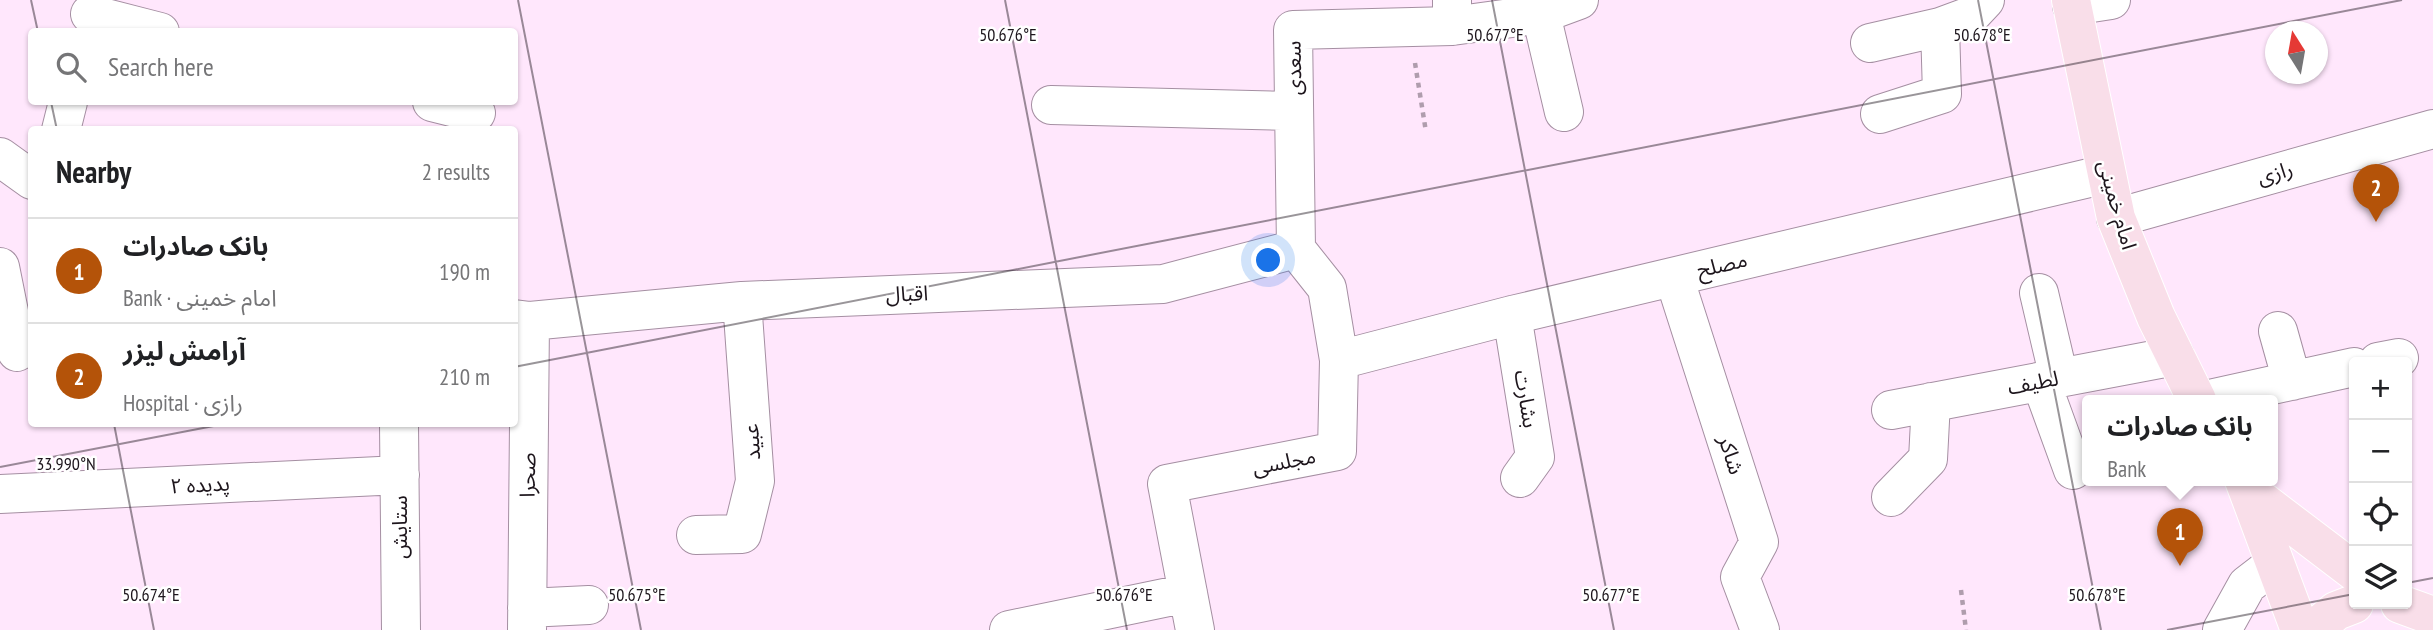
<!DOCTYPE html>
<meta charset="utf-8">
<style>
body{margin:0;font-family:"PT Sans Narrow","Noto Sans Arabic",sans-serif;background:#f6f6f6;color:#202124}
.controls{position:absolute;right:21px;bottom:21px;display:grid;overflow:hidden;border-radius:7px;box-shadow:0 2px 5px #0004}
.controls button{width:63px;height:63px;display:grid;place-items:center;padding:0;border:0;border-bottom:2px solid #e0e0e0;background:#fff;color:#202124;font:35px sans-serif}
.compass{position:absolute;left:2265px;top:21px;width:63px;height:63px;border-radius:50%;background:#fff;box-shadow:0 2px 5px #0004;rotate:349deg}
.you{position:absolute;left:1269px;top:261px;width:24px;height:24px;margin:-18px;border:5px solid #fff;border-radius:50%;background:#1a73e8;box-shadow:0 0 0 10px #1a73e833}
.badge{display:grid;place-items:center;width:46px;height:46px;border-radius:50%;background:#b45309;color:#fff;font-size:23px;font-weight:700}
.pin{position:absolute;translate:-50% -58px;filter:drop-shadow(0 2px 4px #0008)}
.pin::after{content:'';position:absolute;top:37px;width:24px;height:21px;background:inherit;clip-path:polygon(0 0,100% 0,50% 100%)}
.popup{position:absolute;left:2082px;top:395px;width:196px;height:91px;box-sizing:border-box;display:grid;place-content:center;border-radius:7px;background:#fff;filter:drop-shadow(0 2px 5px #0005);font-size:23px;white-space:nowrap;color:#757577}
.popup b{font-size:26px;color:#202124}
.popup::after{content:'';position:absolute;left:50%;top:100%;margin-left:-14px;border:14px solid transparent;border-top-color:#fff}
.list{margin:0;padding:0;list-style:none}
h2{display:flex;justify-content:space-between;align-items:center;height:91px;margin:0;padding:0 28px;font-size:30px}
h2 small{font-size:23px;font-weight:400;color:#757577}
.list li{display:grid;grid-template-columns:46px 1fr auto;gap:21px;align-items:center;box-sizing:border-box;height:105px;padding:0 28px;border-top:2px solid #e0e0e0}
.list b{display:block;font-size:26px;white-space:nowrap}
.list p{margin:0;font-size:23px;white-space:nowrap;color:#757577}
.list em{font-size:23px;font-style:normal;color:#757577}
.icon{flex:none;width:38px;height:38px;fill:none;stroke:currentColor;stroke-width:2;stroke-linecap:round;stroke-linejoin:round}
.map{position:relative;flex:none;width:2433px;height:630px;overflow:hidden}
.search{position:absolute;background:#fff;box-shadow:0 2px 5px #0004;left:28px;top:28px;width:490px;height:77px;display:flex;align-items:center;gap:18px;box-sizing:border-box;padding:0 24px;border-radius:7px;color:#757577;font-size:26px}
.panel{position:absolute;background:#fff;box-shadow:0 2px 5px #0004;left:28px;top:126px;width:490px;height:301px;border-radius:7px}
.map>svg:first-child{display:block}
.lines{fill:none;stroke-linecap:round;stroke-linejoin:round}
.minor-casing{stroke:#a58fa2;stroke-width:40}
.major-casing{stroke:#fff;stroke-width:40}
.path{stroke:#af9dad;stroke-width:4.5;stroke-dasharray:5 5;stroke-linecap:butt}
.minor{stroke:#fff;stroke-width:38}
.major{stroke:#f9dee9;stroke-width:38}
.ticks{fill:none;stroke:#1d151c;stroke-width:2;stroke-opacity:0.45}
.labels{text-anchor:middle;stroke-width:5;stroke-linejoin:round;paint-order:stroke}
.street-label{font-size:21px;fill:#1d151c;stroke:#fff}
.ticks-label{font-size:18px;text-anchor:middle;fill:#1d151c;stroke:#fff;stroke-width:5;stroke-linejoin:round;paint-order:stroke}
</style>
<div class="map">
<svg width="2433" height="630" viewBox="0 0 2433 630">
<rect width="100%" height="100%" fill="#ffe7fc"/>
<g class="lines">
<g class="minor-casing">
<path id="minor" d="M2072,6L2111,0
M90,14L160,32
M1541,14L1564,112
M1452,26L1541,14L1579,0
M1870,43L1940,27L1970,16L1985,0
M432,102L476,113
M1051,105L1294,111
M1880,114L1942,94L1940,27
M61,130L68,102
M0,157L32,180
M2116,218L2433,129
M1296,249L1293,30L1452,26V0
M0,267L17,352
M1674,277L1759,542L1740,577L1760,630
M2039,293L2059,378
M1512,315L1535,457L1520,478
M514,319L530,321L742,301L1163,284L1296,249
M2278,331L2292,381
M1339,360L1512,315L2106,174
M2378,362L2399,358
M2041,382L2073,470
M2205,400L2354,367
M1891,410L2175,356
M399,424L401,630
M0,494L400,475
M1891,497L1928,459L1931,402
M696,535L742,534L755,481L742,301
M527,608L589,605
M527,630L530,321
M1009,630L1188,593
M1195,630L1167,484L1337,451L1339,360L1327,288L1296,249
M2222,630L2247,585L2273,565"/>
</g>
<g class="major-casing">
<path id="major" d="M2071,0L2116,218L2156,317L2197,400
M2244,480L2300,630
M2250,492L2354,571
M2400,604L2433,616
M2314,630L2336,611L2354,604"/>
</g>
<path class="path" d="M1415,63L1426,132
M1961,590L1966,630"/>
<use href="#minor" class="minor"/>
<use href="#major" class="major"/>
</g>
<path class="ticks" d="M31,0L38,32M518,0L641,630M1005,0L1127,630M1492,0L1614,630M1978,0L2101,630M51,102L57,130M514,367L2402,0M114,424L154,630M0,467L224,424M2407,583L2433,578M2167,630L2354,594"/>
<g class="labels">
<g class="street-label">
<text transform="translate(1294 68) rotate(-91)" y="7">سعدی</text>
<text transform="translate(2275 173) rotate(-16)" y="7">رازی</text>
<text transform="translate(2117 205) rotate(74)" y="7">امام خمینی</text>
<text transform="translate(1722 265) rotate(-13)" y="7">مصلح</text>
<text transform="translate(907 294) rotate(-2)" y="7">اقبال</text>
<text transform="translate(2033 383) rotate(-11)" y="7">لطیف</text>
<text transform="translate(1526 399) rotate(81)" y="7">بشارت</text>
<text transform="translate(752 442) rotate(-94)" y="7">عبید</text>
<text transform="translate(1731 455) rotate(72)" y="7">شاکر</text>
<text transform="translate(1284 462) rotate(-11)" y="7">مجلسی</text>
<text transform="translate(528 475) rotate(-89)" y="7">صحرا</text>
<text transform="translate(200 485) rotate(-3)" y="7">پدیده ۲</text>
<text transform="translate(400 527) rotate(-90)" y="7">ستایش</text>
</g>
</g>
<g class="ticks-label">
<text x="1008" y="41">50.676°E</text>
<text x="1495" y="41">50.677°E</text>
<text x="1982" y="41">50.678°E</text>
<text x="66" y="470">33.990°N</text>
<text x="151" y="601">50.674°E</text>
<text x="637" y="601">50.675°E</text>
<text x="1124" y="601">50.676°E</text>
<text x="1611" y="601">50.677°E</text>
<text x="2097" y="601">50.678°E</text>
</g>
</svg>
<div class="controls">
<button>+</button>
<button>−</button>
<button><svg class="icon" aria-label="locate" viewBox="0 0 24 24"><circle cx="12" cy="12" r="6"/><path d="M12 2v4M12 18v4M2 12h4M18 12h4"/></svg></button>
<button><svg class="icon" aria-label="layers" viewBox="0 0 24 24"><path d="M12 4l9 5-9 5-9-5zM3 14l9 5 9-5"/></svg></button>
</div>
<svg class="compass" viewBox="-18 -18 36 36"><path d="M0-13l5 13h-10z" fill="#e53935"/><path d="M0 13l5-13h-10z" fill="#757577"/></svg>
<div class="you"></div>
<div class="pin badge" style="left:2180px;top:566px">1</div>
<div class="popup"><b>بانک صادرات</b>Bank</div>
<div class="pin badge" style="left:2376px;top:222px">2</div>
<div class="search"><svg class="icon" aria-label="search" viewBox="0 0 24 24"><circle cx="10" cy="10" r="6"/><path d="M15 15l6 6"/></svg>Search here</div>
<section class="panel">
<h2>Nearby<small>2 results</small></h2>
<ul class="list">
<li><span class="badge">1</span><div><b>بانک صادرات</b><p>Bank · امام خمینی</p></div><em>190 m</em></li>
<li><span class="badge">2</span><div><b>آرامش لیزر</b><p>Hospital · رازی</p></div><em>210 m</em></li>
</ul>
</section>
</div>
